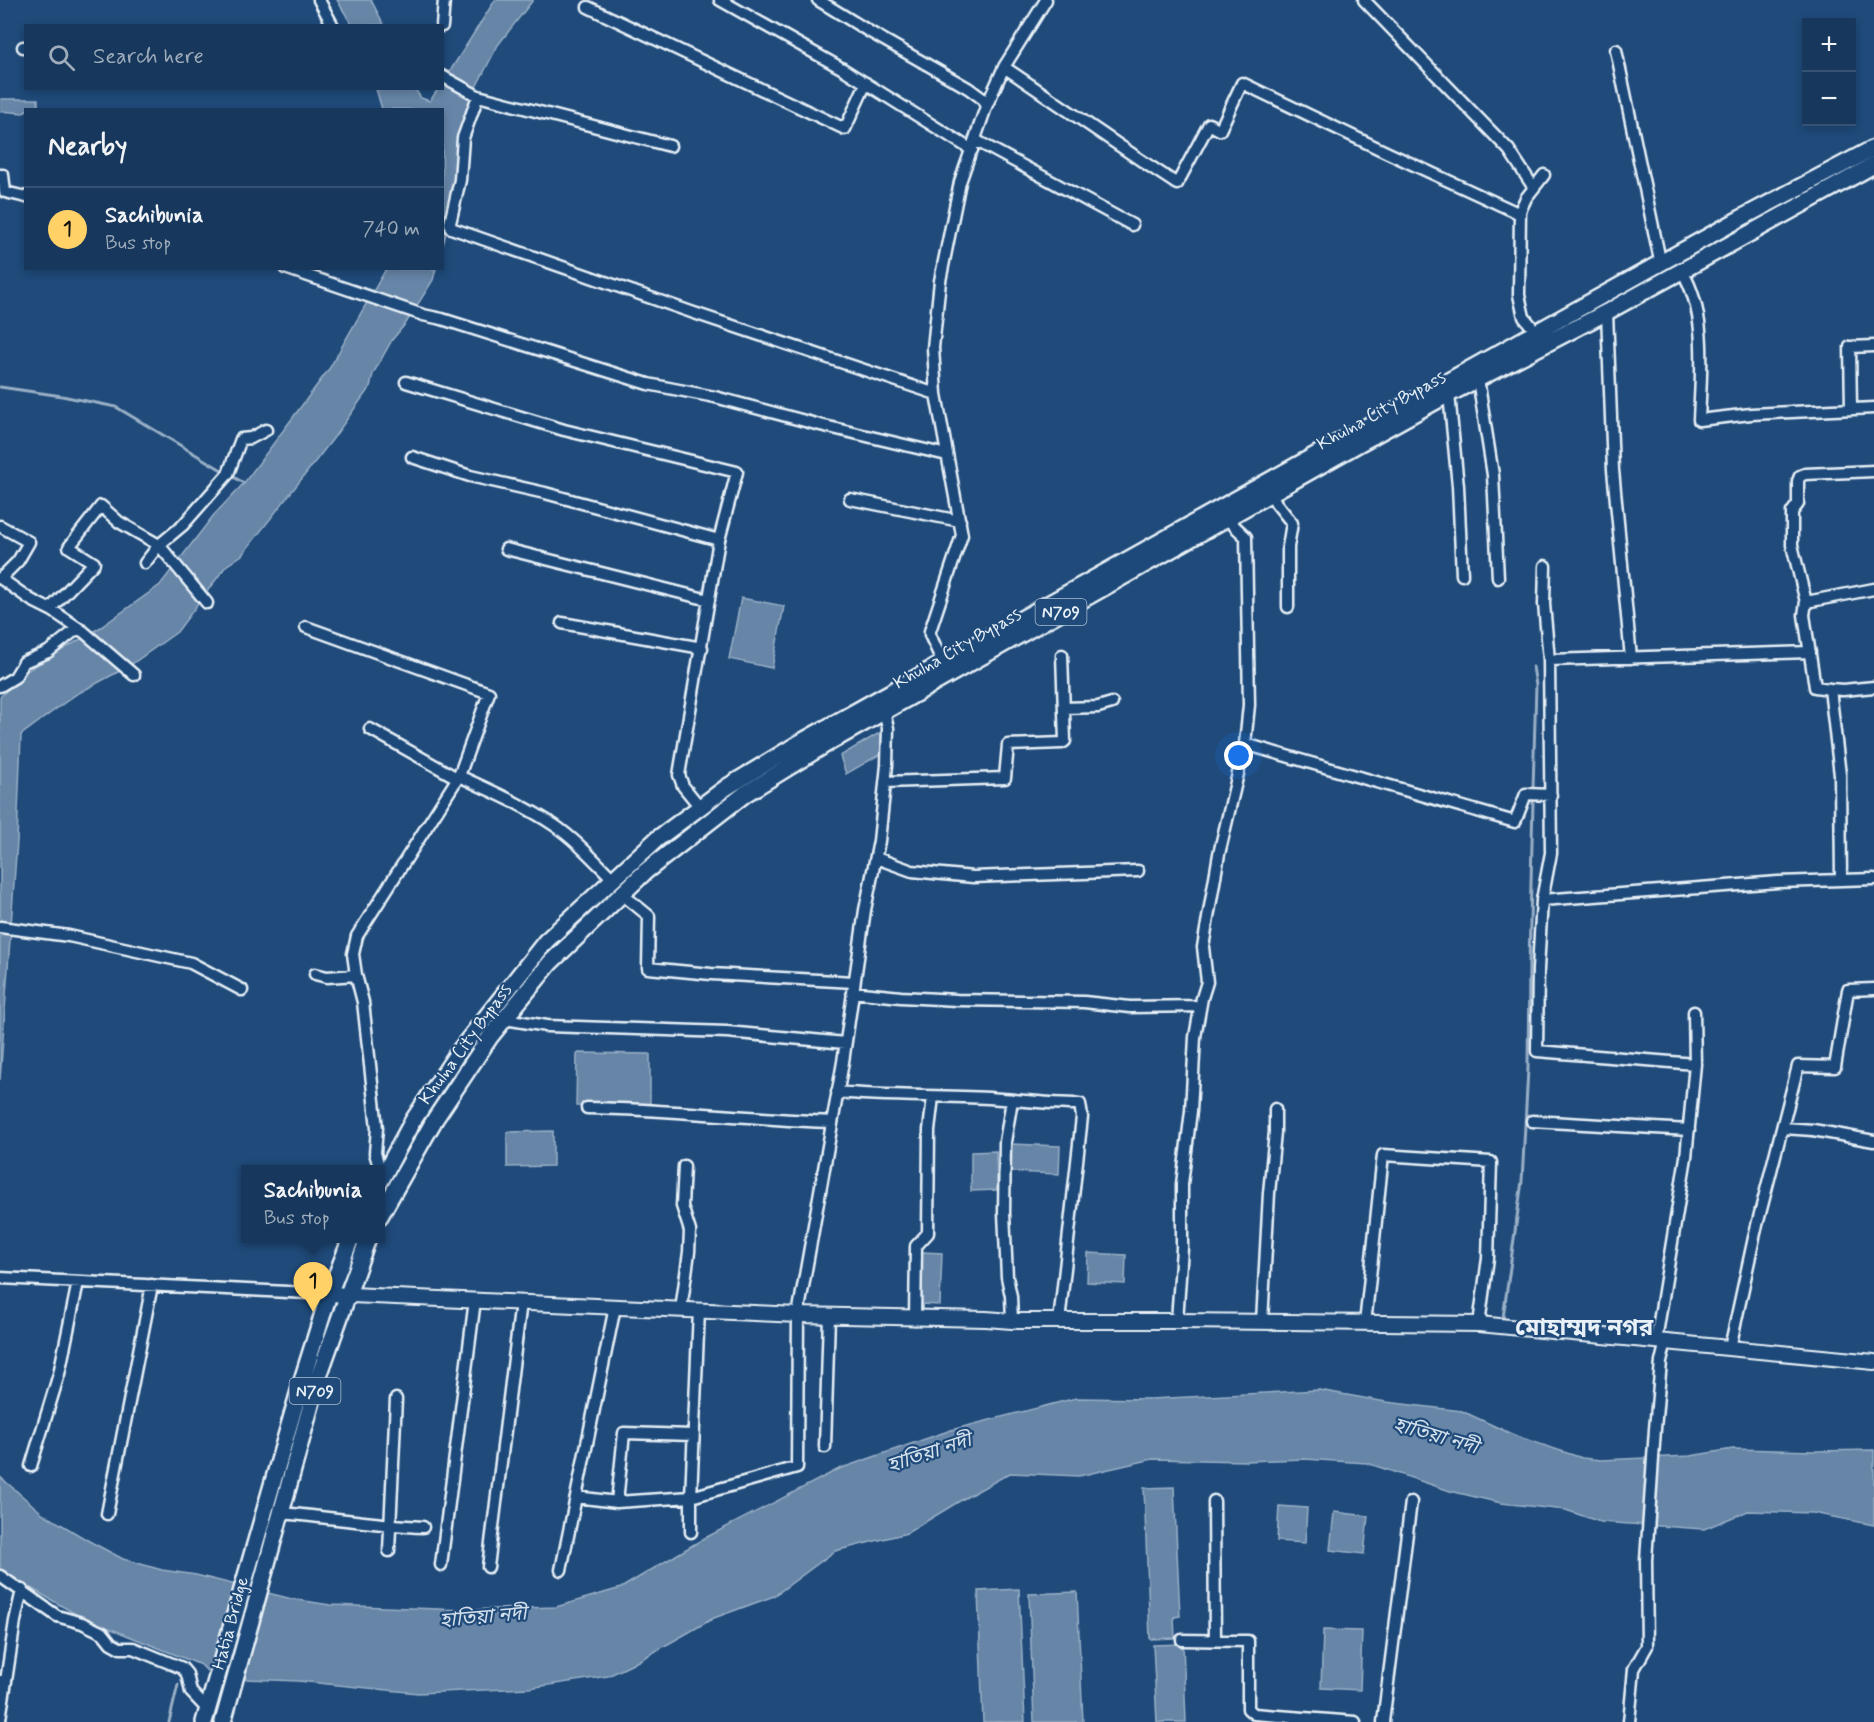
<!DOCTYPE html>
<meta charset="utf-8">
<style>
body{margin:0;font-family:Mynerve,"Noto Sans Bengali",sans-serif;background:#203f62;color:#f1f3f6}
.controls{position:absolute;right:18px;top:18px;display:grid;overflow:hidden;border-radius:0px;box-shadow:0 3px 9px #0003}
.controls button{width:54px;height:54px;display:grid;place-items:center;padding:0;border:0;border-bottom:2px solid #365272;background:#17385c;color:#f1f3f6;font:30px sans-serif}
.you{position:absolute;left:1239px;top:756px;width:21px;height:21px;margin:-15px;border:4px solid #fff;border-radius:50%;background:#1a73e8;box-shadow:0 0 0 9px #1a73e833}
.badge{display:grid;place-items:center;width:39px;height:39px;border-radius:50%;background:#ffd166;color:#111;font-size:20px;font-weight:700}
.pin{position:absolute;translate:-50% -50px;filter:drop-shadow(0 2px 3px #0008)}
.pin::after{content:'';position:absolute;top:32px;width:21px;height:18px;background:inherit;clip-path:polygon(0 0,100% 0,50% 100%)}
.popup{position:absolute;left:241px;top:1165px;width:144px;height:78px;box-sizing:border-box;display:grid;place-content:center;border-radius:0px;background:#17385c;filter:drop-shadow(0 2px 4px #0005);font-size:20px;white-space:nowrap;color:#9eacbb}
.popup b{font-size:22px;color:#f1f3f6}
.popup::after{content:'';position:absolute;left:50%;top:100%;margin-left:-12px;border:12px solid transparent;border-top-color:#17385c}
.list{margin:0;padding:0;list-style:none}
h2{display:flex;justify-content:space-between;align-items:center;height:78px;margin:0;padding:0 24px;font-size:26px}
h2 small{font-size:20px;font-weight:400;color:#9eacbb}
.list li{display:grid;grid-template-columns:39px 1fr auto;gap:18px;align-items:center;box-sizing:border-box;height:84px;padding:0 24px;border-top:2px solid #365272}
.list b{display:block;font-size:22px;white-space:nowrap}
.list p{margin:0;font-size:20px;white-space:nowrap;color:#9eacbb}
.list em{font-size:20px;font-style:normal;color:#9eacbb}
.icon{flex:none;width:33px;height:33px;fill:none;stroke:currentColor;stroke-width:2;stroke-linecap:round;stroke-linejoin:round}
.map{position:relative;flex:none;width:1874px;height:1722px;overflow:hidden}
.search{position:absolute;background:#17385c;box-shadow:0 3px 9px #0003;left:24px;top:24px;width:420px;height:66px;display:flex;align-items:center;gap:15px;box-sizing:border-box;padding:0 21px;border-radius:0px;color:#9eacbb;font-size:22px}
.panel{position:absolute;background:#17385c;box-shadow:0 3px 9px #0003;left:24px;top:108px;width:420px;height:162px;border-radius:0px}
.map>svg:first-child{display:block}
.water{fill:#6685a7;stroke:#9ab0c7;stroke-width:1.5}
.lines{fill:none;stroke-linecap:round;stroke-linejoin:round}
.stream{stroke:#9ab0c7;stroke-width:3}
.minor-casing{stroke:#e8f1f8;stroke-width:15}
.major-casing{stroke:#e8f1f8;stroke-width:18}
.highway-casing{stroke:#e8f1f8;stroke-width:20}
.minor{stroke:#1f4a7a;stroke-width:10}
.major{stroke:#1f4a7a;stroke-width:14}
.highway{stroke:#1f4a7a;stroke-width:15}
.labels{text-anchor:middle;stroke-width:4.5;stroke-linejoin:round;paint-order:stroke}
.shield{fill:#1f4a7a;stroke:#acbfd2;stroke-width:1.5}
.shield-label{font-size:16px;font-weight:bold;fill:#e8f1f8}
.street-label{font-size:18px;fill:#e8f1f8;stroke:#1f4a7a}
.water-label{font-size:20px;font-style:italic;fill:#d4e1ec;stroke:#1f4a7a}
.district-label{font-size:24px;font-weight:bold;fill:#e8f1f8;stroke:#1f4a7a}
</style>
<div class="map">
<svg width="1874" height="1722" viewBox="0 0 1874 1722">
<rect width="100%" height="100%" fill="#1f4a7a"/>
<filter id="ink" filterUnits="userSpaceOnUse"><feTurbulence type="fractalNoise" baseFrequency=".0167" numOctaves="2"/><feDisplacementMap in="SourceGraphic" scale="12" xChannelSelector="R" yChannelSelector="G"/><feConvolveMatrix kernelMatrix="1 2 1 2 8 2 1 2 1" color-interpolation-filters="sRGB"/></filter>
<g filter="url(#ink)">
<path class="water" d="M337,0H371L384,25H352Z
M495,0H533L498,45L474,91L466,118L450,218L443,245L442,110L382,109L376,89H415L421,98L430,101L438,89L442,88L443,82Z
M1,99H38V109L26,110L25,112L23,113L1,111Z
M386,269H436L433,280L406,323L392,340L373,374L370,387L332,440L242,555L226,566L177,632L129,666L75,695L21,735L17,841L0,1080V697L28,670L101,627L160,585L213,516L244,483L329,369Z
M741,598L784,606L772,668L729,659Z
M881,732L884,752L846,774L840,756Z
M577,1053L650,1054V1107L576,1106Z
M553,1131V1166L507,1167V1132Z
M1011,1144L1060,1146L1059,1174L1010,1172Z
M996,1151L997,1190L971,1191V1152Z
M922,1252L942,1253L940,1305L920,1304Z
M1088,1253L1126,1255L1125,1284L1087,1282Z
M1319,1390L1386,1402L1462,1411L1516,1436L1582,1458L1601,1460L1690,1456L1733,1449L1816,1451L1874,1450V1525L1813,1513L1748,1511L1704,1529L1600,1522L1566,1510L1501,1503L1450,1491L1367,1463L1304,1459L1246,1461L1153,1459L1079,1476L1010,1473L963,1499L907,1533L835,1551L774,1596L714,1618L631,1665L608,1676L529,1688L418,1693L298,1681L245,1679L208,1672L201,1665L79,1616L0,1570V1477L42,1513L89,1541L123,1559L162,1570L196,1575L292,1599L330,1605L465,1610L556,1607L621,1588L703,1539L839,1469L951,1430L1076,1398L1150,1399Z
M1174,1487L1180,1616L1174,1617L1175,1638L1150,1639L1144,1488Z
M1279,1506L1307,1508L1305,1543L1277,1541Z
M1334,1512L1368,1516L1364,1554L1330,1550Z
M1019,1589L1025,1722H983L978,1591Z
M1077,1592L1083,1722H1034L1029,1594Z
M1323,1630L1362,1631L1360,1690L1321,1688Z
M1183,1644L1186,1722H1157L1153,1645Z"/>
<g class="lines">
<path class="stream" d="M0,387L62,396L116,407L225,472
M230,475L244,483
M1533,789L1536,685L1533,667
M1503,1318L1522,1181L1528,1069L1529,963L1533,802
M169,1722L178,1685"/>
<g class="minor-casing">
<path id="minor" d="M319,0L333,26
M720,0L843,69L972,150
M818,0L870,32L968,88L983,99L986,107L960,182L940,281L933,348L936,394L962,535L930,631V635L943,663
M1364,0L1509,150L1534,188
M588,7L845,129L866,83
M442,26L444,0
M23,47H26
M1616,50L1661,265
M1004,67L1046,0
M442,76L478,96L670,146
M478,96L463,138L460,180L450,223L451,228L694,313L936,394
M986,107L1004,67L1145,163L1177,184L1209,124L1220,130L1242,83L1386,152L1520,214
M975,140L1132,225
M0,175H3L5,192L26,197
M285,268L423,315L442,319L648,384L715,397L816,424L947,455
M1682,271C1708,314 1701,372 1699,420L1751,414L1874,408
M1607,312L1613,470L1631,658
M1537,333L1524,317L1519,295L1520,211L1526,198L1544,175
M1478,379L1493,475L1498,578
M406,382L564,430L737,472L719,540
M1449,394L1458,486L1462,575
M1851,409L1850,347L1874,346
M412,457L470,476L545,493L719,540L679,775L683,786L700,807
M1271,493L1276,503L1292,523L1288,547V607
M850,499L960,521
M1226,518L1246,537L1249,705L1245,744L1515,822L1526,794L1551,795
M0,526L29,542L18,561L1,578
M506,549L709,600
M145,563L159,545L183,525L228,474L241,439L251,438L266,430
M1545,566L1544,604L1549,660L1551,853L1542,900L1538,969L1537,1051L1695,1064L1694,1012
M0,578L31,600L53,611L84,632L134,675
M1806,602L1874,589
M50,609L94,563L69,547L101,506L119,522L159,545L207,603
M562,623L702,648
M306,627L489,693L459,776C491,791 524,805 554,825C576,840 594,860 613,879
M1549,660L1810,652
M0,686L15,677L24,662L48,652L78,628
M1830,689L1843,690L1874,687
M1064,708L1098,707L1112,703
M370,729L457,778
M885,782L1005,778L1008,745L1062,743L1065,741L1062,655
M876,858L912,871L973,877L1138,871
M1841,880L1840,775L1830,689L1815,687L1804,615L1806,602L1792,545V512L1798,504V481L1800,476L1805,474L1874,471
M622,894L649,916L648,968L711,974L854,982
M1542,900L1778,882L1874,879
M0,927L69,936L191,963L242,990
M315,974L327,977L356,975
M852,992L901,997L957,1000L1084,1002L1130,1007L1200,1006
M505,1019L547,1026L727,1032L845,1043
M837,1092C887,1097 938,1095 989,1098C1019,1100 1050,1104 1080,1104L1082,1117L1059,1322
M1012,1100L1005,1142L1004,1213L1007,1277L1011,1296L1012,1321
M587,1108C668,1109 749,1119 831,1122
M1532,1121L1689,1130
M1783,1128L1813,1130L1874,1141
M380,1170L375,1153L377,1128L363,1002L356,975L353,954L357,936L459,776
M0,1278L329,1294
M681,1310L689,1252L690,1231L682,1206L684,1166
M915,1319L916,1246L928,1233L929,1130L933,1097
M1177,1321L1182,1248V1184L1191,1111L1195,1037L1202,998L1207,982L1203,947L1219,854L1245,744
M1262,1322L1269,1193L1275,1132V1109
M1365,1324L1383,1155L1491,1162L1488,1258L1479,1324
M1656,1340L1686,1157L1695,1064
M1730,1348L1755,1233L1798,1066L1835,1067L1848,990L1874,989
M825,1447L829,1316
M31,1466L59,1374L78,1282
M576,1497L617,1502L691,1497L797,1467L798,1315L843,1062L865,910L879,841L887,765L888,728L884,712
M1214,1501L1215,1640
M617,1502L624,1433L693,1435
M281,1513C328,1517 375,1525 423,1527
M107,1514L152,1285
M691,1532V1497L699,1310
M389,1551L396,1399
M441,1565L475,1300
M488,1567L521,1302
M561,1570L615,1307
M0,1576L57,1616L82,1623L103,1633L111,1643L120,1648H133L182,1668L187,1674L191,1692L207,1709
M1182,1640L1248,1641V1709L1254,1714L1355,1722
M6,1681L15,1621L22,1590
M0,1719L6,1681H0
M1383,1722L1411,1502
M1629,1722L1634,1669L1647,1646L1646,1560L1655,1429L1661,1362L1666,1341"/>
</g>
<g class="major-casing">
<path id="major" d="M329,1294L798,1315L986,1319L1012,1321H1177L1479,1324L1874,1362"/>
</g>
<g class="highway-casing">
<path id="highway" d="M380,1182L412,1122L457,1054L546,941L657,839L727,787L801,742L1301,463L1745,216L1874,148
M380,1216L435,1119L490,1037L550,963L646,871L745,794L823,746L1360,443L1449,394L1607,312L1874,165
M204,1722L303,1377L329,1294L351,1238
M223,1722L319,1376L368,1238"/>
</g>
<use href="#minor" class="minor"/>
<use href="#major" class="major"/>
<use href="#highway" class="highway"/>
</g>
</g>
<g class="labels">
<g class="shield">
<rect x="1035.5" y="599" width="51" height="26" rx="4.5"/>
<rect x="289.5" y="1378" width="51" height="26" rx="4.5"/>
</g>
<g class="shield-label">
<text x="1061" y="618">N709</text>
<text x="315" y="1397">N709</text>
</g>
<g class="street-label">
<text transform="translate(1381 410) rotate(-29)" y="6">Khulna City Bypass</text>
<text transform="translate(957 648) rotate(-30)" y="6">Khulna City Bypass</text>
<text transform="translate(465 1044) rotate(-54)" y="6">Khulna City Bypass</text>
<text transform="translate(230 1623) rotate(-75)" y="6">Hatia Bridge</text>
</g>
<g class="water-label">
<text transform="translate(1436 1435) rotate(16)" y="7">হাতিয়া নদী</text>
<text transform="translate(929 1452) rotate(-18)" y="7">হাতিয়া নদী</text>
<text transform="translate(483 1616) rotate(-5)" y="7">হাতিয়া নদী</text>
</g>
<g class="district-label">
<text x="1584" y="1335">মোহাম্মদ নগর</text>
</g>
</g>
</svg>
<div class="controls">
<button>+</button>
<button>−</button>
</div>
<div class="you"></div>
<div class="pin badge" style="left:313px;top:1312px">1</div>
<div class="popup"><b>Sachibunia</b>Bus stop</div>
<div class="search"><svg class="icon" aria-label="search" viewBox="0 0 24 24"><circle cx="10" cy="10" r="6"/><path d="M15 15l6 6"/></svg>Search here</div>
<section class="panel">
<h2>Nearby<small></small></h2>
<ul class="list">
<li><span class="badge">1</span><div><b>Sachibunia</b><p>Bus stop</p></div><em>740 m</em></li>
</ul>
</section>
</div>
